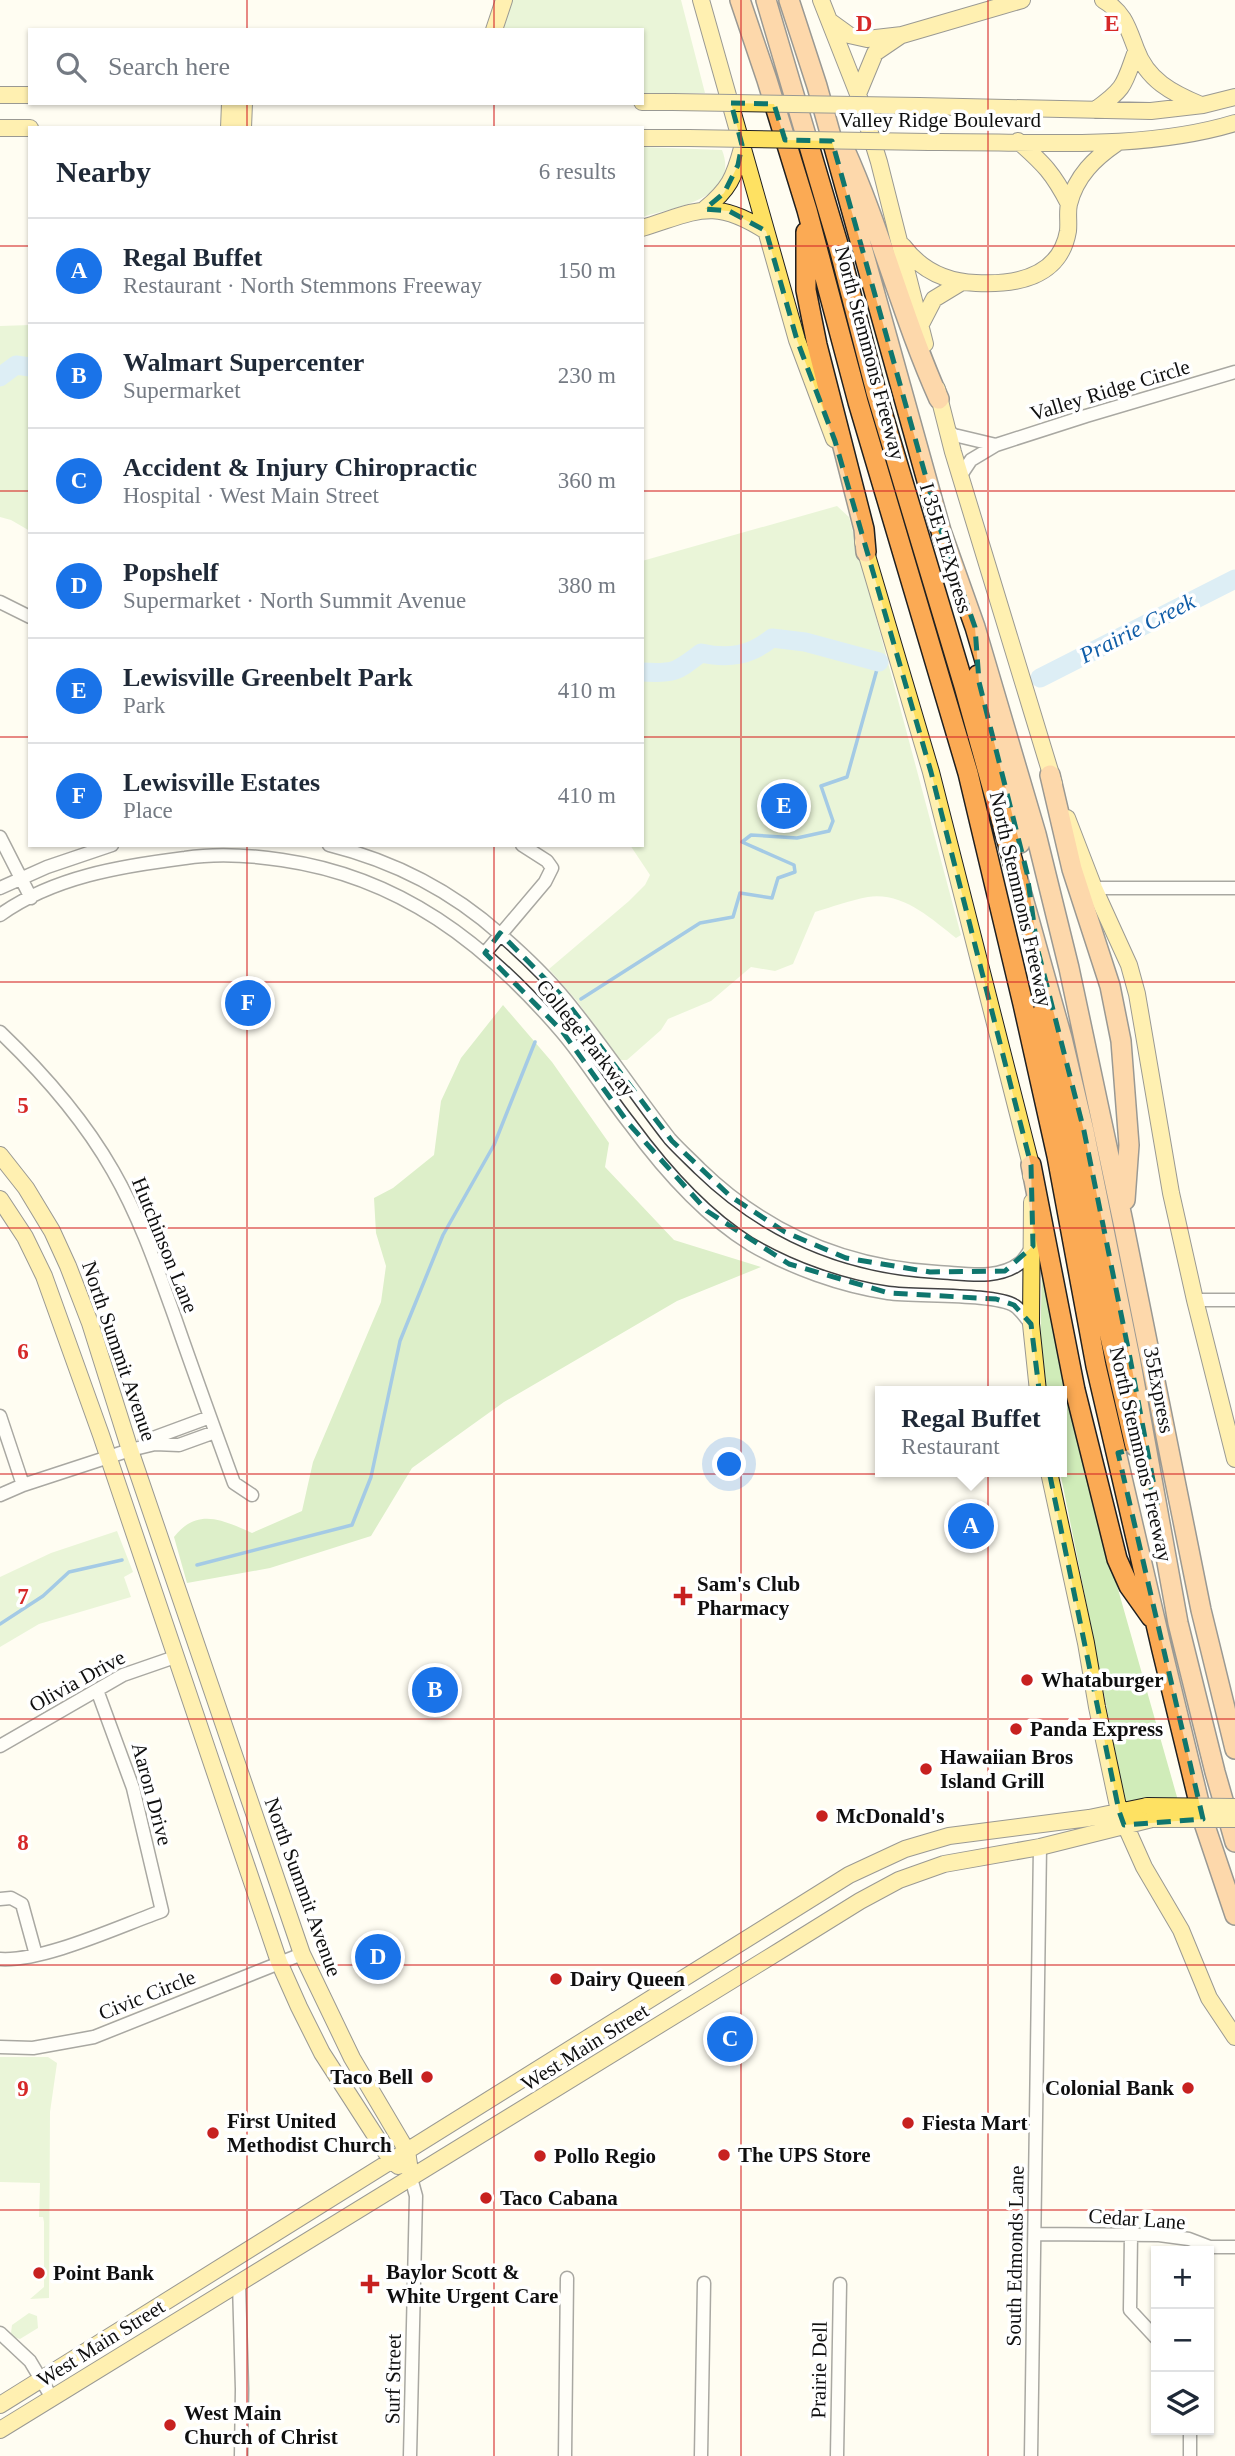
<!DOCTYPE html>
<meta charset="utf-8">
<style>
body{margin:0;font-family:Georgia,serif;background:#f6f6f7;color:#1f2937}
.controls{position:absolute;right:21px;bottom:21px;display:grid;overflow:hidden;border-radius:0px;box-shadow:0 2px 5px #0004}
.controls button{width:63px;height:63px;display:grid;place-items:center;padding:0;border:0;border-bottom:2px solid #e0e1e3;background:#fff;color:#1f2937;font:35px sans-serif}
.you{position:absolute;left:730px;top:1465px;width:24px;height:24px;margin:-18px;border:5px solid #fff;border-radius:50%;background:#1a73e8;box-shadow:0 0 0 10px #1a73e833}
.badge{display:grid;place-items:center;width:46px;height:46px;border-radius:50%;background:#1a73e8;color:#fff;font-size:23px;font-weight:700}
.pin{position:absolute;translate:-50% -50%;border:4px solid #fff;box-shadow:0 2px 7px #0006}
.popup{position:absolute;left:875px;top:1386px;width:192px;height:91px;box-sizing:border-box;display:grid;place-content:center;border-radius:0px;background:#fff;filter:drop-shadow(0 2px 5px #0005);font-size:23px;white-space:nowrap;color:#747a83}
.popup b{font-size:26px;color:#1f2937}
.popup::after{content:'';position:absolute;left:50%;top:100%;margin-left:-14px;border:14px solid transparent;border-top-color:#fff}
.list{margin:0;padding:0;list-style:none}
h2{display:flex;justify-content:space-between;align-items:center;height:91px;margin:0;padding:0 28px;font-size:30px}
h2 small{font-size:23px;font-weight:400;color:#747a83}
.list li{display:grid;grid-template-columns:46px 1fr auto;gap:21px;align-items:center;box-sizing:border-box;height:105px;padding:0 28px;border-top:2px solid #e0e1e3}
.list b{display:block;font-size:26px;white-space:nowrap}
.list p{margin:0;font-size:23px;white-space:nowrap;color:#747a83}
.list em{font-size:23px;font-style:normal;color:#747a83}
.icon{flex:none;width:38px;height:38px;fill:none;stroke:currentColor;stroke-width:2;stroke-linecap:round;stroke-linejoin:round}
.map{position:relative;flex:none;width:1235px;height:2456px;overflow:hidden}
.search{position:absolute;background:#fff;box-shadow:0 2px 5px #0004;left:28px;top:28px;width:616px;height:77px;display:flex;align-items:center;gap:18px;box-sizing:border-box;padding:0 24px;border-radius:0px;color:#747a83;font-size:26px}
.panel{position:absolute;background:#fff;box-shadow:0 2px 5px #0004;left:28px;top:126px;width:616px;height:721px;border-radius:0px}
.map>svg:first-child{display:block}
.green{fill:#d0ecb9}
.forest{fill:#b3de97}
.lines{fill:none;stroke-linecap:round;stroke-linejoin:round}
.stream{stroke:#378cd4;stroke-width:3.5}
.river{stroke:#b4dbf9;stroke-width:19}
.minor-casing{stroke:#424242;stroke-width:15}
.major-casing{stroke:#202020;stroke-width:18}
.highway-casing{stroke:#202020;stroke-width:22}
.minor{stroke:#fff;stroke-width:12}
.major{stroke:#fee162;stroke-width:16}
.highway{stroke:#fbaa54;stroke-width:19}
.major-bridge-casing{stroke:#202020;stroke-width:18;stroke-linecap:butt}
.major-bridge{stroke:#fee162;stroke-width:16}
.marked{fill:none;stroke:#0f766e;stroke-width:5;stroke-dasharray:14 9;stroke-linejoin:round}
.grid{fill:none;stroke:#d62828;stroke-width:2;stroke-opacity:0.55}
.poi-dot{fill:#c72120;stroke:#fff;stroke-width:2.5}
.labels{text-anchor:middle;stroke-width:7;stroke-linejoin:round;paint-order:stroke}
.street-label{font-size:21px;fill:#0f0f0f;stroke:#fff}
.poi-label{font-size:21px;font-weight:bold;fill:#0f0f0f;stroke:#fff;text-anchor:start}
.water-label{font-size:23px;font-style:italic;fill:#115ea8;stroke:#fff}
.grid-label{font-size:23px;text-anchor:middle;font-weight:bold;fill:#d62828;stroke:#fff;stroke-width:7;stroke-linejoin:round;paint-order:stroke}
</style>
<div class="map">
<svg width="1235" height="2456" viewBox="0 0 1235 2456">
<rect width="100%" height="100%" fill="#fffdf2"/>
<path class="green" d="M511,0H681L705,93L642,94V30H502Z
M642,147L722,150C741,199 675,207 642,217Z
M30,325V531L11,520L0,517V326Z
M837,506L849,517L961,935L956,938C930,918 903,892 868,897C851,900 832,907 815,912L793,964L775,971L751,967L711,1001L668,1019L661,1030L627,1060H620L577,1001L549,969L629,901L645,885L650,875L630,845H642V561Z
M1042,1266L1087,1480L1179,1804L1129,1822C1106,1705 1084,1588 1060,1472H1062V1391H1044L1040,1356Z
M117,1531L133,1572L124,1577L131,1597L39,1624L0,1647V1577L51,1553Z
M0,2057H48L57,2063L50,2112L49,2298L30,2299L44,2287V2222L43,2217H39L40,2183L0,2182Z
M29,2313L37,2316L38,2328L20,2339L13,2337L11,2333L12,2325Z"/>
<path class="forest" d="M503,1005L552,1062L609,1143L605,1167L674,1240L761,1267L677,1301L504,1402L412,1468L371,1536L270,1568L187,1583L174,1537C197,1507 223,1520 252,1533L302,1511L313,1462L381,1302L386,1266L376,1233L374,1198L393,1188L434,1155L441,1101L461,1058Z"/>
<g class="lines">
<path class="stream" d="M581,999L700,923L733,917L740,893L772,898L778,878L795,872L794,865L742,842L751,835L797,838L829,831L833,821L821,786L847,777L879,662
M197,1565L352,1525L371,1477L400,1341L443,1235L494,1145L535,1042
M0,1624L43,1596L69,1572L122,1560"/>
<path class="river" d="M0,377L16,365L30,367
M642,672C674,674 676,672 701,653C728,659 750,656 772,638L805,642L879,662
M1040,678L1235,579"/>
<g class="minor-casing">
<path id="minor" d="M948,431L954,435L996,445
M961,475L971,460L996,445L1086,416L1235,372
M0,602L30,617
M0,837L31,898
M329,845C393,861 452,891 501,935C524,955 546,976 565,999C602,1044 634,1093 670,1139C679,1149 690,1159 700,1169C767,1234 845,1267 937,1272C963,1273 997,1281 1020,1263C1025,1259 1029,1251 1033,1246
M0,888L47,867L112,845
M1094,888H1235
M0,915C53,877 121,866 185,858C217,853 249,855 282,860C400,877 485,943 561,1031C586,1060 606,1094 630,1124C663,1169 702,1214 750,1244C791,1268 841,1286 888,1293C915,1297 996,1293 1015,1306C1021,1310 1026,1318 1031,1324
M485,953L545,882L552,868L547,861L522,845
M0,1032C43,1073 84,1120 113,1171C140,1218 157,1268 175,1318C194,1373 214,1428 234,1483L252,1495
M1195,1300H1235
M0,1416L23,1485
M145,1441L210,1417
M0,1495L23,1485L130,1450L155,1444L179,1445L215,1432
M0,1746L123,1675L175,1657
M0,1899L11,1898L22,1904L36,1955
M0,1959C43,1962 120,1926 162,1911L133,1788L97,1690
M0,2047L33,2048L94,2037L302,1954
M1035,2234L1159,2235L1189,2239L1210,2247H1235
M1131,2235L1130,2310L1156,2338
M239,2283L242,2389L241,2456
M0,2333L30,2361L52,2398
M410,2456L416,2196L411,2178
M565,2456L567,2278
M701,2456L704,2283
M837,2456L840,2284
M1031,2456L1040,1847
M1190,2456V2430"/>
</g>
<g class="major-casing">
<path id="major" d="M701,0L797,340L834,439
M821,0L858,94L879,162L925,344
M1103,0C1124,12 1128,28 1136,49C1147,80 1172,93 1201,105
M831,22L849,35L867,39L902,35L1022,0
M494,30L504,0
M858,94L875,53L900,36
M0,95H30
M642,102H673
M919,106L1151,111L1203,105L1235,97
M1095,110C1126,88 1124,84 1136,51
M0,128H30
M229,128L230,103
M243,128L244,103
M642,138H689
M1018,141C1044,164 1053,173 1069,204
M929,142C1028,141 1140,152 1235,123
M705,209C729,189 734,178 742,148
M642,228C698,211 713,197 766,231
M903,246C921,270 946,282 976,283C1015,285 1060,278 1068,231C1069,222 1067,212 1069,204C1076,176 1095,158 1117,143
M920,326L934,299L962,282
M937,389L953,452L1054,784
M863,542L931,772L1031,1165V1176
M1067,818L1094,888L1129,965L1137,994L1171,1193L1195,1300L1235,1459
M0,1155L26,1188L52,1231L68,1266L90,1323L130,1450L302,1954L352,2058L407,2151L411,2178
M0,1199L25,1237L44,1276L101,1435L279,1962L299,2007L322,2053L391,2160L398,2166
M1032,1202L1031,1324L1038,1391
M1049,1472L1086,1643L1097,1707L1119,1811L1144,1867L1181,1930L1209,1998L1235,2037
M0,2405L849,1875L905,1849L949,1836L1089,1818L1147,1806
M0,2430C286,2254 574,2079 860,1901L899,1880L944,1864L1040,1847L1152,1819"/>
</g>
<g class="highway-casing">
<path id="highway" d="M740,0L767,80L807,210L858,402L968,773L1023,1004L1057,1156L1096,1366L1162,1650L1204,1823L1235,1915
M766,0L838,244L876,392L964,686L1062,1038L1084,1131L1130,1358L1178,1623L1215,1772L1235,1842
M789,0L817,86L941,531L975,627L1036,834L1069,968L1123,1222L1201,1610L1235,1749
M844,148C881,230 902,317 939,399
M806,232V290L817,345L864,529L866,552
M978,675L1020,843
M1050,775L1072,869L1110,986L1121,1041L1129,1145L1125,1200
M1042,1013L1071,1137L1090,1249L1135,1446
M1031,1165L1075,1390L1117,1559L1129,1586L1151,1617"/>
</g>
<use href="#minor" class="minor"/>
<use href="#major" class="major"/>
<use href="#highway" class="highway"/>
<g class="major-bridge-casing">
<path id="major-bridge" d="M673,102L919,106
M689,138L929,142
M1147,1806L1235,1807
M1152,1819H1235"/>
</g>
<use href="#major-bridge" class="major-bridge"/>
</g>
<path d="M0 0H1235V2456H0ZM731,103L774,104L785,140L832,141L941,531L975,627L979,682L1027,873L1037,947L1084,1131L1130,1358L1158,1507L1136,1448L1118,1453L1203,1819L1124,1825L1119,1811L1049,1471L1031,1324L1014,1305L996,1299L889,1293L789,1264L707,1211L629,1124L562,1031L485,953L500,933L563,997L672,1141L730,1196L785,1232L846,1258L930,1272L1005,1271L1033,1246L1031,1165L931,772L835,441L797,340L766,231L729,211L705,209L724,193L738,165L742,145Z" fill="#fffdf2" fill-opacity=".55" fill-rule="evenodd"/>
<path class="marked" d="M731,103L774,104L785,140L832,141L941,531L975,627L979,682L1027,873L1037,947L1084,1131L1130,1358L1158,1507L1136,1448L1118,1453L1203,1819L1124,1825L1119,1811L1049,1471L1031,1324L1014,1305L996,1299L889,1293L789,1264L707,1211L629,1124L562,1031L485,953L500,933L563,997L672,1141L730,1196L785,1232L846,1258L930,1272L1005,1271L1033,1246L1031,1165L931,772L835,441L797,340L766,231L729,211L705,209L724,193L738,165L742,145Z"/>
<path class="grid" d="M247,0V30M494,0V30M741,0V2456M988,0V2456M247,103V128M494,103V128M0,246H30M642,246H1235M0,491H30M642,491H1235M0,737H30M642,737H1235M247,845V2456M494,845V2456M0,982H1235M0,1228H1235M0,1474H1235M0,1719H1235M0,1965H1235M0,2210H1235"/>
<g class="poi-dot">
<path d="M679.5 1585.5h7v7h7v7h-7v7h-7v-7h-7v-7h7z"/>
<circle cx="1027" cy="1680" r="7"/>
<circle cx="1016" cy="1729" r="7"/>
<circle cx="926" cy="1769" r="7"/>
<circle cx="822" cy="1816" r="7"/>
<circle cx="556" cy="1979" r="7"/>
<circle cx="427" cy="2077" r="7"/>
<circle cx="1188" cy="2088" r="7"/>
<circle cx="908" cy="2123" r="7"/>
<circle cx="213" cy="2133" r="7"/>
<circle cx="724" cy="2155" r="7"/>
<circle cx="540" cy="2156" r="7"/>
<circle cx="486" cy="2198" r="7"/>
<circle cx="39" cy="2273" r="7"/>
<path d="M366.5 2273.5h7v7h7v7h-7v7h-7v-7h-7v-7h7z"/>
<circle cx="170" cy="2425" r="7"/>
</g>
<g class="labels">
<g class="street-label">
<text x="940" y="127">Valley Ridge Boulevard</text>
<text transform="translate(870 353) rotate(75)" y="7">North Stemmons Freeway</text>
<text transform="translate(1110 390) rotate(-17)" y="7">Valley Ridge Circle</text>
<text transform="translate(946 548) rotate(73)" y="7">I 35E TEXpress</text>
<text transform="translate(1021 899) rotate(77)" y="7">North Stemmons Freeway</text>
<text transform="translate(586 1038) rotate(51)" y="7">College Parkway</text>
<text transform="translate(165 1245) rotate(68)" y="7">Hutchinson Lane</text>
<text transform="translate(119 1351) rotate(71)" y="7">North Summit Avenue</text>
<text transform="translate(1159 1390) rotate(79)" y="7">35Express</text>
<text transform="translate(1141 1454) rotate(77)" y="7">North Stemmons Freeway</text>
<text transform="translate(77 1681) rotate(-29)" y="7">Olivia Drive</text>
<text transform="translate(152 1794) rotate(75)" y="7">Aaron Drive</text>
<text transform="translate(303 1887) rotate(70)" y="7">North Summit Avenue</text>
<text transform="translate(147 1995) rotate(-22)" y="7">Civic Circle</text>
<text transform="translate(585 2047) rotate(-32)" y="7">West Main Street</text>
<text transform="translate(1137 2219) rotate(4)" y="7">Cedar Lane</text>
<text transform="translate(1015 2256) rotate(-89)" y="7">South Edmonds Lane</text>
<text transform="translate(101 2343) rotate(-32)" y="7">West Main Street</text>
<text transform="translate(819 2370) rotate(-89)" y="7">Prairie Dell</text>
<text transform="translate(393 2379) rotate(-89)" y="7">Surf Street</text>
</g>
<g class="poi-label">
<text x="697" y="1591">Sam's Club<tspan x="697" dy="24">Pharmacy</tspan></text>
<text x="1041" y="1687">Whataburger</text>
<text x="1030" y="1736">Panda Express</text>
<text x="940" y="1764">Hawaiian Bros<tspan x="940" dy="24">Island Grill</tspan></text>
<text x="836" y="1823">McDonald's</text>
<text x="570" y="1986">Dairy Queen</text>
<text x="413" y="2084" text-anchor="end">Taco Bell</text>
<text x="1174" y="2095" text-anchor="end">Colonial Bank</text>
<text x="227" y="2128">First United<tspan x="227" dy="24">Methodist Church</tspan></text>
<text x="922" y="2130">Fiesta Mart</text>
<text x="738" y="2162">The UPS Store</text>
<text x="554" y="2163">Pollo Regio</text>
<text x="500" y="2205">Taco Cabana</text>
<text x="386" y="2279">Baylor Scott &amp;<tspan x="386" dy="24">White Urgent Care</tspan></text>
<text x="53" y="2280">Point Bank</text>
<text x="184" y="2420">West Main<tspan x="184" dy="24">Church of Christ</tspan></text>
</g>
<g class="water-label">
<text transform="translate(1137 628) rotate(-27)" y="8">Prairie Creek</text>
</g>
</g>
<g class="grid-label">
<text x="864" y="31">D</text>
<text x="1112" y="31">E</text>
<text x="23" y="1113">5</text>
<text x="23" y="1359">6</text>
<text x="23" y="1604">7</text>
<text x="23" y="1850">8</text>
<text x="23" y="2096">9</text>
</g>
</svg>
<div class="controls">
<button>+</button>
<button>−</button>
<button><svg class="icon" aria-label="layers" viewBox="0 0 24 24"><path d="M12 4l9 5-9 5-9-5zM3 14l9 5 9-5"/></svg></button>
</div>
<div class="you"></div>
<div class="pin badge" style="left:971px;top:1526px">A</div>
<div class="popup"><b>Regal Buffet</b>Restaurant</div>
<div class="pin badge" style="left:435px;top:1690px">B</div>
<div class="pin badge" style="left:730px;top:2039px">C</div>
<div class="pin badge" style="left:378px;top:1957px">D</div>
<div class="pin badge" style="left:784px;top:806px">E</div>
<div class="pin badge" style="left:248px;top:1003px">F</div>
<div class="search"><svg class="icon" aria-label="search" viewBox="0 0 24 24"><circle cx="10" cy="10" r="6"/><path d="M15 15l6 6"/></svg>Search here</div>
<section class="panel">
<h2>Nearby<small>6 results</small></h2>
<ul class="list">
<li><span class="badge">A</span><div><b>Regal Buffet</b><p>Restaurant · North Stemmons Freeway</p></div><em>150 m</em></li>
<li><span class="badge">B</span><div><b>Walmart Supercenter</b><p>Supermarket</p></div><em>230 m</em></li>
<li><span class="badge">C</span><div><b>Accident &amp; Injury Chiropractic</b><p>Hospital · West Main Street</p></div><em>360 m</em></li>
<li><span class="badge">D</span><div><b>Popshelf</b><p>Supermarket · North Summit Avenue</p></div><em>380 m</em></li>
<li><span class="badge">E</span><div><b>Lewisville Greenbelt Park</b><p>Park</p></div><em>410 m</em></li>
<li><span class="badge">F</span><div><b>Lewisville Estates</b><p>Place</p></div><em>410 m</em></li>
</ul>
</section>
</div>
